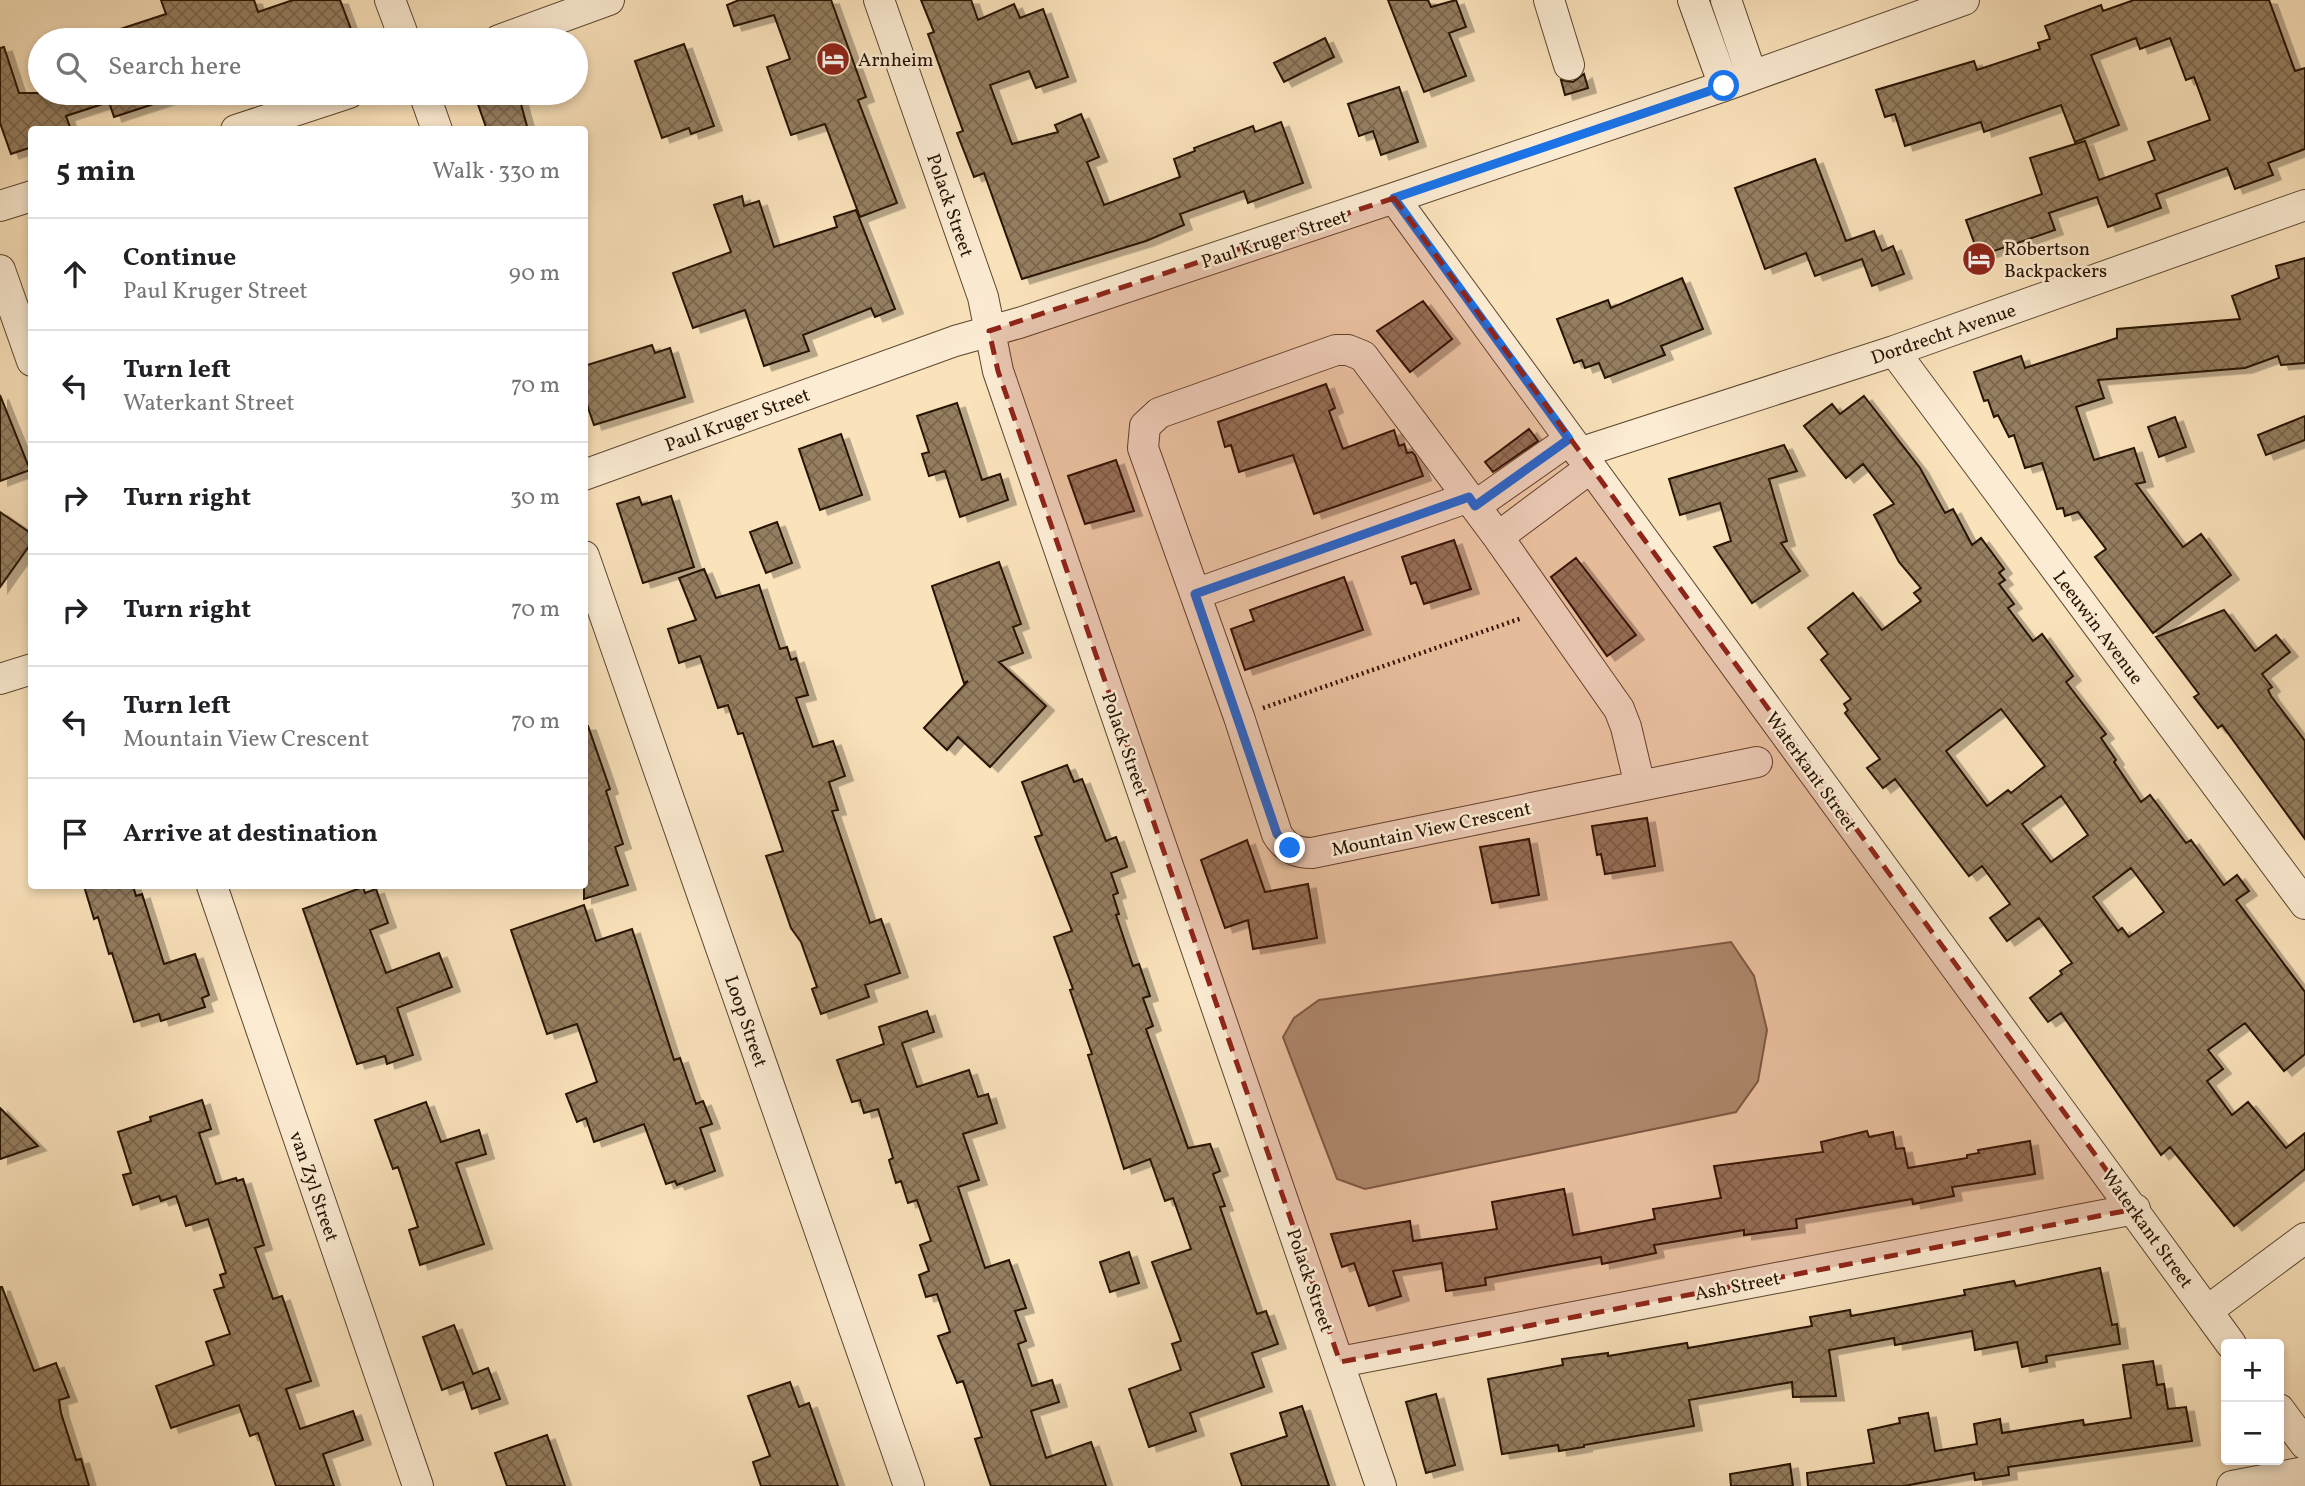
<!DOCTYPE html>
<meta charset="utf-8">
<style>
body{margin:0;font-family:Vollkorn,serif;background:#f2f2f2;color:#202124}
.controls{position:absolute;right:21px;bottom:21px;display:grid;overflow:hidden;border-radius:7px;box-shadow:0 4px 10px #0003}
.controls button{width:63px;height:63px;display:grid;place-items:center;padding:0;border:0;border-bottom:2px solid #e0e0e0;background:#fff;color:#202124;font:35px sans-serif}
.stop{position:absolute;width:21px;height:21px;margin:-16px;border:5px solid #1a73e8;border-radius:50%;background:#fff}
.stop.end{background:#1a73e8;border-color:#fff;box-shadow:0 2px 7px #0008}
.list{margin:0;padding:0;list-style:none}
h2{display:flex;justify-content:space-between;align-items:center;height:91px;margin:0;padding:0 28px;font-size:30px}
h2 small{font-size:23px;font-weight:400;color:#757577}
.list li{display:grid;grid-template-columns:46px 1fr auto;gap:21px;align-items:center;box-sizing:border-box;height:112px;padding:0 28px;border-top:2px solid #e0e0e0}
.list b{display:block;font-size:26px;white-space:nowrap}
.list p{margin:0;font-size:23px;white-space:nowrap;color:#757577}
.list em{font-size:23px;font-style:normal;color:#757577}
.icon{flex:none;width:38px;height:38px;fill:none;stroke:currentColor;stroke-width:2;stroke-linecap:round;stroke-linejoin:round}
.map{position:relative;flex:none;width:2305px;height:1486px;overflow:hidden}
.search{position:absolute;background:#fff;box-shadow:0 4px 10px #0003;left:28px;top:28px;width:560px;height:77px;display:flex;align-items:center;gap:18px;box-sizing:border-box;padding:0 24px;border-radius:38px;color:#757577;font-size:26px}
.panel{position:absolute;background:#fff;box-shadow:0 4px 10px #0003;left:28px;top:126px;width:560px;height:763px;border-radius:7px}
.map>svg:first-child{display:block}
.water{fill:#b29b7b;stroke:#7a644a;stroke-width:2}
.building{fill:url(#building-cross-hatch);stroke:#271200;stroke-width:2;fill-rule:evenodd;filter:url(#shadow)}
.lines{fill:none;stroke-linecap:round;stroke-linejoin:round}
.minor-casing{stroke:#5c462f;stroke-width:32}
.path{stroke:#271200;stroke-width:4.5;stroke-dasharray:2 3.5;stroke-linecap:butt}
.minor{stroke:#fcecd3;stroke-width:30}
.route{stroke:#1a73e8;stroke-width:9}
.marked{fill:#8f2418;fill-opacity:0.2;stroke:#8f2418;stroke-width:5;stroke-dasharray:14 9;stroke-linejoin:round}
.labels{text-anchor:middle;stroke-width:5;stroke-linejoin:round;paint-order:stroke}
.poi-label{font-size:19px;fill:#271200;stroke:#fcecd3;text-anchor:start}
.street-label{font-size:19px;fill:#271200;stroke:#fcecd3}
</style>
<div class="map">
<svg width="2305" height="1486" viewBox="0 0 2305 1486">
<defs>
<pattern id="building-cross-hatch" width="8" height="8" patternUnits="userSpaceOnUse" patternTransform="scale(1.75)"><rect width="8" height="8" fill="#957e61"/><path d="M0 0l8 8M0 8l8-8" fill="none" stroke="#7a664e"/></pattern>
<filter id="shadow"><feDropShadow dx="8" dy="4.5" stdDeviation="0" flood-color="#0004"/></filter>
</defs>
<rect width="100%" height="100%" fill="#fae2bb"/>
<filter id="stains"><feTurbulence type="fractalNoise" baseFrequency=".00286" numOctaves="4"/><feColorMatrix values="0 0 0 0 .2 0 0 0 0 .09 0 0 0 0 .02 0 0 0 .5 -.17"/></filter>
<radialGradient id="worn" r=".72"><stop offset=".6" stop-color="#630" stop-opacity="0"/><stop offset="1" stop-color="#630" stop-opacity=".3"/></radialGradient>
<path class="water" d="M1731,942L1754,976L1767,1030L1758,1081L1736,1112L1365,1189L1337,1179L1283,1037L1294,1018L1319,1000Z"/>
<path class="building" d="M161,0H254L258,12L293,0H340L355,40H99V36L166,14Z
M739,0H831L866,97L858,100L897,203L860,217L825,124L791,135L767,67L790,59L774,15L734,26L727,5Z
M921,0H971L978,20L1014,4L1020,18L1043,9L1068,77L1036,88L1029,71L990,85L1012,144L1058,132L1055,125L1081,114L1099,157L1087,162L1104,205L1180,177L1174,159L1195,151L1194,148L1253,126L1255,132L1281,122L1303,183L1248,203L1244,191L1180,214L1184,225L1146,241L1022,279L984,173L974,177L957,133L963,131L928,34L934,32Z
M1388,0H1428L1431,7L1456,0L1466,27L1449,33L1466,76L1424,92Z
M2134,0H2269L2295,71L2305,68V149L2268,163L2273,175L2235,189L2227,168L2156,194L2161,208L2108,227L2097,197L2049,213L2055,230L1979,256L1966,220L2042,194L2030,158L2085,141L2099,180L2155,160L2148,142L2210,120L2194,77L2186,80L2170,38L2140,49L2136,38L2091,55L2119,125L2075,142L2061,105L1984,132L1981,122L1905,146L1895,114L1885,117L1876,90L1974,61L1977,70L2040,49L2038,43L2050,39L2045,26L2101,5L2103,11Z
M1325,38L1334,57L1284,82L1274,63Z
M684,44L714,126L691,134L689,128L662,138L635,61Z
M4,47L19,93H174L175,97L114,117L109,102L66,116L71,130H32V147L11,154L0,123V48Z
M1584,74L1588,88L1565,95L1561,80L1573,82Z
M1399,87L1418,142L1381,155L1373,131L1359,136L1348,104Z
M474,93H518L528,130H487Z
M1815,159L1846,241L1874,231L1882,251L1893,246L1904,274L1872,286L1862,259L1815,276L1806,253L1765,269L1735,188Z
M742,196L744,206L759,201L774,247L837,227L834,217L856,210L895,309L875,317L871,308L803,335L809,351L764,366L745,310L693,328L673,273L731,252L714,205Z
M2305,258V363L2281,365L2278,356L2245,368L2098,380L2104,398L2076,407L2094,460L2134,448L2145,482L2136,484L2183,547L2201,534L2231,575L2153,633L2095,557L2106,549L2078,512L2065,516L2063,508L2057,509L2042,463L2025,468L2014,435L2009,437L1998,415L1994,417L1988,400L1984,401L1974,372L2021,356L2025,368L2117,338V329L2240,319L2232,296L2279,278L2276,266Z
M1682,278L1703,329L1661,346L1665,355L1605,378L1599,363L1585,368L1582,360L1574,363L1557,319L1608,300L1611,308Z
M1423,301L1452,339L1410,372L1377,331Z
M652,345L655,353L670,348L685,397L594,425L584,396V366Z
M1326,384L1335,408L1329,411L1343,449L1394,430L1399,446L1404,444L1407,453L1412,452L1415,455L1423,476L1314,514L1293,455L1239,472L1231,445L1225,447L1218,422Z
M0,395L30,470L0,481Z
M1864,396L1920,468L1945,513L1953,509L1972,545L1981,538L2004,569L1999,573L2005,580L1999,584L2014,604L2008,608L2033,641L2042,634L2073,676L2066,682L2106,734L2101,738L2116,760L2114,762L2141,802L2150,795L2186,843L2191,840L2224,885L2237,875L2249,891L2236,900L2305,992V1054L2284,1071L2245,1023L2208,1050L2223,1069L2207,1081L2232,1115L2248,1102L2286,1148L2305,1133V1169L2234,1226L2170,1147L2161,1155L2061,1013L2048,1022L2030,998L2062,974L2060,971L2072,963L2039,918L2007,941L1990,918L2010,904L1982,866L1969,876L1895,779L1883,788L1867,768L1880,759L1845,713L1848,710L1844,704L1851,699L1821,660L1828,654L1808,628L1853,593L1882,630L1921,601L1914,593L1921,588L1899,562L1874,515L1894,504L1863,464L1846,478L1804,426L1832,404L1840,414ZM2001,709L2045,766L2011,793L2008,790L1987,806L1946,751ZM2061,796L2088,835L2051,862L2022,824ZM2131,868L2164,912L2129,937L2122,928L2118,931L2093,897Z
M957,403L982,480L1000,474L1008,500L960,517L945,471L929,476L922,454L929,452L917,416Z
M2305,416V440L2266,455L2258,435Z
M2175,417L2186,447L2159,457L2148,427Z
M1529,429L1538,441L1493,472L1485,462Z
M841,434L862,495L820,510L799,449Z
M1784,445L1797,471L1769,479L1787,541L1781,543L1800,571L1752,603L1714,547L1731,541L1720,503L1680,515L1669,479Z
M1116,460L1134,511L1085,524L1068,476Z
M671,496L694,567L643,583L617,504L639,497L642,505Z
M0,512L32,534V542L0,587Z
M777,522L792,563L766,573L750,532Z
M1454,540L1471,589L1424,604L1416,582L1411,584L1402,557Z
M1576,558L1636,635L1607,656L1551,577Z
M999,562L1021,624L1013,627L1023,653L999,662L1046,706L990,767L958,737L947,750L924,728L968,681L964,683L932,586Z
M704,569L716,598L759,585L780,649L787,647L791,660L796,658L808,695L796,698L813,747L833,741L845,776L829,782L838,810L832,811L870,923L881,919L900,973L865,985L869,997L821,1014L812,989L817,987L801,942L791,928L766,856L783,851L743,733L738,734L728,705L718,708L700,656L679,663L668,629L696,620L679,578Z
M1344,577L1363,630L1245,670L1231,629L1254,621L1250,610Z
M2224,610L2255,651L2276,635L2290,652L2262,674L2272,687L2268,690L2271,696L2305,741V839L2222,725L2218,728L2194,697L2199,694L2156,637Z
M584,726H588L610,789L606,791L623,844L615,847L628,885L584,899Z
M1067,765L1074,782L1082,779L1106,841L1116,837L1127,867L1111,873L1118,893L1113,895L1119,914L1116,915L1133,966L1139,964L1150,996L1143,998L1153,1026L1146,1029L1188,1148L1210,1144L1220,1171L1213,1174L1225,1206L1220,1207L1257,1314L1266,1311L1278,1344L1252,1353L1264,1387L1190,1413L1196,1431L1149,1447L1129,1389L1181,1370L1172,1344L1181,1341L1152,1262L1191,1249L1173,1198L1165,1201L1150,1159L1124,1169L1088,1055L1092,1054L1070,990L1073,989L1054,937L1072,931L1035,837L1042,835L1022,782Z
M1647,818L1655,866L1605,874L1601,854L1597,855L1592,826Z
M1529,839L1539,895L1492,903L1480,847Z
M1247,840L1265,892L1308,884L1317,938L1253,949L1248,920L1225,928L1201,860Z
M84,886H133L136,896L142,894L164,964L195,954L209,995L202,998L205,1007L161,1021L159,1014L134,1022L112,953L109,954L98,917L94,919Z
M363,887L365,893L376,889L388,923L370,930L386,973L439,953L452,987L397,1008L413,1055L387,1064L385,1056L357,1064L303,909Z
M584,905L596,941L632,929L674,1060L680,1058L696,1104L703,1101L712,1124L700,1128L715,1171L677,1185L675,1181L666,1184L644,1124L594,1142L586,1118L577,1122L566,1094L597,1082L577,1024L547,1034L511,930Z
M927,1011L934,1032L902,1043L917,1087L969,1070L978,1097L988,1094L997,1123L963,1134L979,1180L958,1187L985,1268L1009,1260L1026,1308L1015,1311L1026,1341L1018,1344L1032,1386L1052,1380L1059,1402L1031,1411L1046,1458L1091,1442L1106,1486H991L975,1439L982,1437L963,1381L957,1383L938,1336L950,1332L937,1294L926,1297L919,1275L929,1271L920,1245L931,1241L917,1200L908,1203L901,1181L896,1183L889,1160L893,1158L878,1109L864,1113L860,1100L852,1102L837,1060L884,1044L879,1027Z
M202,1100L211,1129L199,1133L216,1184L236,1178L237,1181L243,1179L264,1245L255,1248L273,1299L282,1296L311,1381L286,1389L300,1429L353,1411L363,1440L323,1454L334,1486H276L258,1433L250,1436L239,1405L171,1428L156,1386L214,1365L206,1342L230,1334L214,1290L224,1287L220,1275L226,1273L208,1219L186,1226L176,1196L161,1201L159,1196L133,1205L123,1175L131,1173L118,1132L151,1121L150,1117Z
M426,1102L441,1142L479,1130L486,1154L456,1163L484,1244L420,1265L409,1230L418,1227L398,1167L393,1169L375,1120Z
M0,1108L38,1146L0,1159Z
M1867,1131L1869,1137L1893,1132L1896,1149L1904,1148L1908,1168L1967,1158V1155L1979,1153L1978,1150L2030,1141L2035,1174L1952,1187L1954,1196L1913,1204L1912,1199L1796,1219L1797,1228L1744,1235V1230L1654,1245L1656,1253L1602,1264L1601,1257L1485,1278L1486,1285L1446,1291L1442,1263L1393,1271L1401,1296L1369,1306L1354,1263L1342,1267L1331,1234L1410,1221L1413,1241L1497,1229L1492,1202L1564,1189L1573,1235L1655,1219L1653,1209L1721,1198L1714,1166L1823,1152L1821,1142Z
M1129,1252L1139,1283L1110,1292L1100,1262Z
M2100,1268L2112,1325L2117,1324L2120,1344L2046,1356L2047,1362L2022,1367L2017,1342L1975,1350L1972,1331L1895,1345L1894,1338L1829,1350L1836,1396L1793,1397L1792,1382L1689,1400L1694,1426L1584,1445V1447L1559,1451L1558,1445L1502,1454L1488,1379L1563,1365L1562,1359L1608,1353V1356L1687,1343L1688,1348L1812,1326L1810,1317L1850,1310L1851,1316L1965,1295L1964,1290L2014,1281L2016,1286Z
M0,1287H2L34,1371L56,1363L69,1397L59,1400L61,1413L76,1460L81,1459L89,1486H0Z
M454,1325L473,1374L488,1368L500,1399L472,1409L463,1382L442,1390L423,1337Z
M2153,1361L2157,1385L2164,1384L2168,1409L2186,1407L2192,1441L2008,1467L2009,1475L1975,1480L1974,1473L1904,1486H1808L1807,1473L1874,1463L1868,1430L1900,1423L1899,1418L1928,1413L1935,1451L1977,1444L1974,1424L2000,1419L2002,1433L2083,1420L2084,1425L2131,1418L2123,1365Z
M790,1382L799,1407L809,1403L838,1486H761L753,1462L770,1456L748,1396Z
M1436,1394L1455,1465L1426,1473L1406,1402Z
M1302,1406L1329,1486H1242L1231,1454L1287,1436L1280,1413Z
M547,1435L565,1486H507L495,1453Z
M1790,1464L1793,1486H1731L1730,1474Z"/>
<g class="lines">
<g class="minor-casing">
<path id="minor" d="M390,0L405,40
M879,0L983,297L998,371L1381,1486
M1549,0L1569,65
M1693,0L1724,86
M1726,0L1752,76
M499,40L609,0
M424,93L437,130
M236,130L349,93
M1394,198L2231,1344
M0,206L32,196
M0,270L32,361
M1894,351L2305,904
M1579,453L1894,351L2305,205
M584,475L955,341L1019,323L1394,198L1724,86L1964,0
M1475,506L1569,440
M1498,537L1589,469
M584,556L909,1486
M1195,594L1469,497
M0,679L32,669
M1640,786L1626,727L1619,709L1498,537L1363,356L1348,350H1336L1159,413L1145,426L1143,448L1239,717L1277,834C1285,848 1296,853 1312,853L1757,762
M212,886L418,1486
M2207,1311L2305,1238
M1340,1362L2135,1209
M2279,1409L2305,1444
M2232,1486L2305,1472"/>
</g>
<path class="path" d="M1263,708L1522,618"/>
<use href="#minor" class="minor"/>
</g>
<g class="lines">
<path class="route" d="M1290,848L1277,834L1195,594L1469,497L1475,506L1569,439L1394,198L1724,86"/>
</g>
<path class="marked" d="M1394,198L2135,1209L1340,1362L998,371L989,331Z"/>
<defs>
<g id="hotel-disc" transform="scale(1.75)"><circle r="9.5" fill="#8f2418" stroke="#fcecd3"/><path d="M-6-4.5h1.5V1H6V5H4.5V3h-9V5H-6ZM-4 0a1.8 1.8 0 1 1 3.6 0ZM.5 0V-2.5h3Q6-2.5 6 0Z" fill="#fff"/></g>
</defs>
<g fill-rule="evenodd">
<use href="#hotel-disc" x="833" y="59"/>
<use href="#hotel-disc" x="1979" y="259"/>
</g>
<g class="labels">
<g class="poi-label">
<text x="858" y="66">Arnheim</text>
<text x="2004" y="255">Robertson<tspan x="2004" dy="22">Backpackers</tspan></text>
</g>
<g class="street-label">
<text transform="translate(951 205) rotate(71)" y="7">Polack Street</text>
<text transform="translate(1274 238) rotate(-18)" y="7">Paul Kruger Street</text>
<text transform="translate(1943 333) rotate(-19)" y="7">Dordrecht Avenue</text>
<text transform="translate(737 419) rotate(-20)" y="7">Paul Kruger Street</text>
<text transform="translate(2099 627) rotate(53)" y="7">Leeuwin Avenue</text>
<text transform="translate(1126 744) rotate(71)" y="7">Polack Street</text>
<text transform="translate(1812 771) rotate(54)" y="7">Waterkant Street</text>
<text transform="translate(1431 828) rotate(-12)" y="7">Mountain View Crescent</text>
<text transform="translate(747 1021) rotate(71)" y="7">Loop Street</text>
<text transform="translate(315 1186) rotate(71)" y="7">van Zyl Street</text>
<text transform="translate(2148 1228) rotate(54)" y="7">Waterkant Street</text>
<text transform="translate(1311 1280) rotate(71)" y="7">Polack Street</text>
<text transform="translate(1737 1285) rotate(-11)" y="7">Ash Street</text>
</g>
</g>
<rect width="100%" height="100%" filter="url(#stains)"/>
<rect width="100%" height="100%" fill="url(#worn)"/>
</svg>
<div class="controls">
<button>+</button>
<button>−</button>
</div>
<div class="stop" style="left:1724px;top:86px"></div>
<div class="stop end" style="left:1290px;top:848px"></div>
<div class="search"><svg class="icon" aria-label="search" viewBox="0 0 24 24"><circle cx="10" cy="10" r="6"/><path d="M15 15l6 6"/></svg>Search here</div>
<section class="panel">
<h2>5 min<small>Walk · 330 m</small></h2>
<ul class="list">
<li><svg class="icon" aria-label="ahead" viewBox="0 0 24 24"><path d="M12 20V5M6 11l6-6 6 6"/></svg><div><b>Continue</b><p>Paul Kruger Street</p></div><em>90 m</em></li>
<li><svg class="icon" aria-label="left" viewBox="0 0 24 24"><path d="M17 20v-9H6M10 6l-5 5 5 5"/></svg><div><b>Turn left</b><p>Waterkant Street</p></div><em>70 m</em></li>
<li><svg class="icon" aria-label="right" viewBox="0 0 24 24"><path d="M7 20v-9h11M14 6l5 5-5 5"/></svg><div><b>Turn right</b></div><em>30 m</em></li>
<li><svg class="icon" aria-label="right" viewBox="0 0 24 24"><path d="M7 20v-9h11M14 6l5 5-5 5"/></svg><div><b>Turn right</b></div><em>70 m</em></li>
<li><svg class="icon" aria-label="left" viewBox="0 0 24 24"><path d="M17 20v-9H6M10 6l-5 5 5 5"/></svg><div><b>Turn left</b><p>Mountain View Crescent</p></div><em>70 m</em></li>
<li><svg class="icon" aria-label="arrive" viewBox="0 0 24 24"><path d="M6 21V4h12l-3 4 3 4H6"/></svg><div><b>Arrive at destination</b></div></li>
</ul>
</section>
</div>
